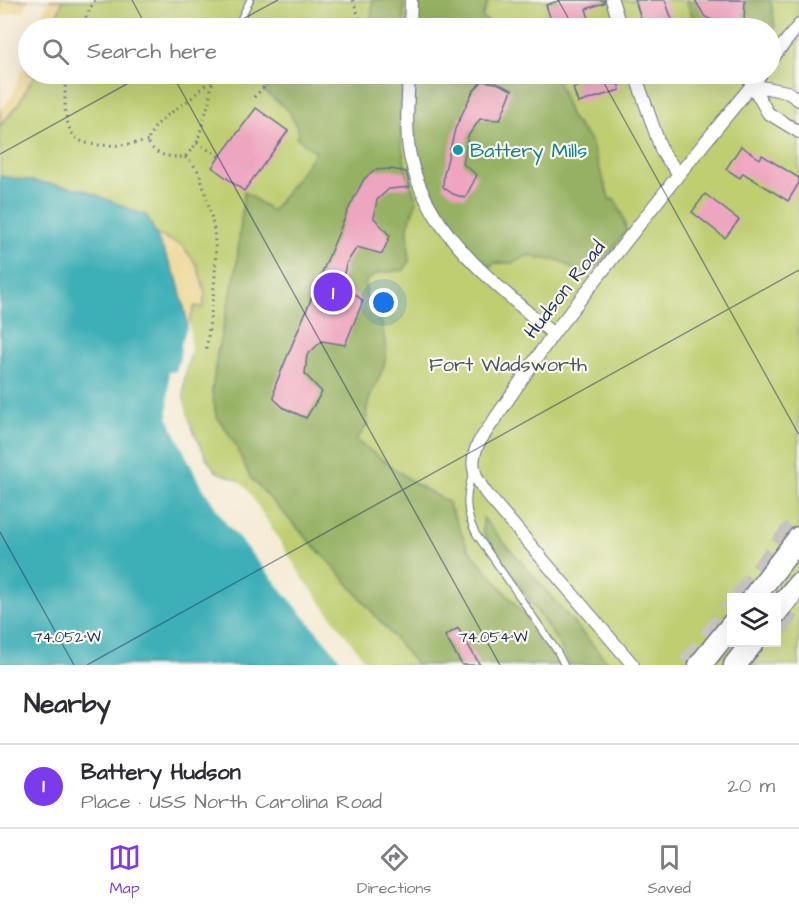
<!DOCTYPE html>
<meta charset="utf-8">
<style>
body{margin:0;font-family:"Architects Daughter",sans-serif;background:#f2f2f3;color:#2b2b33}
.controls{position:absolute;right:18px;bottom:18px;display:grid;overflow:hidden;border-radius:0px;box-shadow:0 6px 24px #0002}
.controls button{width:54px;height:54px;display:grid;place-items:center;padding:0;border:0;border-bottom:2px solid #e1e1e2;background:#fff;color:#2b2b33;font:30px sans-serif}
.you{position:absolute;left:384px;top:303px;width:21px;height:21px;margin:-15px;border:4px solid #fff;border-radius:50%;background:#1a73e8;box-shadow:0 0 0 9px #1a73e833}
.badge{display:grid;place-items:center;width:39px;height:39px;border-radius:50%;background:#7c3aed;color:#fff;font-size:20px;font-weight:700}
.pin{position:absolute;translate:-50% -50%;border:3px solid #fff;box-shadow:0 2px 6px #0006}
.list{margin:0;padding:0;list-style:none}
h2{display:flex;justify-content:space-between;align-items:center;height:78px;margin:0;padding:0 24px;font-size:26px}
h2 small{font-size:20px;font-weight:400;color:#7c7c81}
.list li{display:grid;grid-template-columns:39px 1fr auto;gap:18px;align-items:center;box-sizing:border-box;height:84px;padding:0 24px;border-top:2px solid #e1e1e2}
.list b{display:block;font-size:22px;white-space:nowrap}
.list p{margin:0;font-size:20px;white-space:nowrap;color:#7c7c81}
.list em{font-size:20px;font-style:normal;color:#7c7c81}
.icon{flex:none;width:33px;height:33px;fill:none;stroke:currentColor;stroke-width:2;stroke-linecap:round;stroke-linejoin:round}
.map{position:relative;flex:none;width:799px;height:665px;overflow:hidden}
.search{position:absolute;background:#fff;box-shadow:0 6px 24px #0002;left:18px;right:18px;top:18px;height:66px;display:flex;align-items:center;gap:15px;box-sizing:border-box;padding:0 21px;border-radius:33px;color:#7c7c81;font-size:22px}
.sheet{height:162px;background:#fff}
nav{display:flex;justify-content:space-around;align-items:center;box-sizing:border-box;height:84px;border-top:2px solid #e1e1e2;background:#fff;font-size:16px;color:#7c7c81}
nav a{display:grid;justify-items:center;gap:3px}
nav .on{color:#7c3aed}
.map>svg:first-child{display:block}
.green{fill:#bece71;stroke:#6c7e68;stroke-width:1.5;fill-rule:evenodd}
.forest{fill:#96b163;stroke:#587060;stroke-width:1.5}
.sand{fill:#eeda9e;stroke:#84847e;stroke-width:1.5}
.water{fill:#3eafb7;stroke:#2c6f8a;stroke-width:1.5}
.pier{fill:#f5ebd6}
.building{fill:#eea6c0}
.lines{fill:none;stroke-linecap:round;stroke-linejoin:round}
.highway-tunnel{stroke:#c9c5be;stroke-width:22;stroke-dasharray:22 11;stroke-linecap:butt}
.lane-casing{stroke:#677188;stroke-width:8}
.street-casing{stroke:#677188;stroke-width:14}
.highway-casing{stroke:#677188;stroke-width:25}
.path{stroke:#677188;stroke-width:3;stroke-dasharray:1.5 4.5;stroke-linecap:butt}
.lane{stroke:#fff;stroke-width:6}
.street{stroke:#fff;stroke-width:12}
.highway{stroke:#fff;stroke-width:22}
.ticks{fill:none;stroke:#1b2f5e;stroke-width:1.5;stroke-opacity:0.45}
.culture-dot{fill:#0f9aa8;stroke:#fbf7ec;stroke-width:2}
.labels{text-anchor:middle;stroke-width:4.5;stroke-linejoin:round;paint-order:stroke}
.culture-label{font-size:20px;fill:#0d838f;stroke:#fbf7ec;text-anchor:start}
.street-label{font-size:20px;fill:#1b2f5e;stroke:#fbf7ec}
.park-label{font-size:20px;fill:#445763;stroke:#fbf7ec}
.ticks-label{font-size:15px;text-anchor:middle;fill:#1b2f5e;stroke:#fbf7ec;stroke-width:4.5;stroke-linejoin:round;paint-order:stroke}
</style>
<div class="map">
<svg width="799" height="665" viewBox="0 0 799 665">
<rect width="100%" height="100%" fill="#fbf7ec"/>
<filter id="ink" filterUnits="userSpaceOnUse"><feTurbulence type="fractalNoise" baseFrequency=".0167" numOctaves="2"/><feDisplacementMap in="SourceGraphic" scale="12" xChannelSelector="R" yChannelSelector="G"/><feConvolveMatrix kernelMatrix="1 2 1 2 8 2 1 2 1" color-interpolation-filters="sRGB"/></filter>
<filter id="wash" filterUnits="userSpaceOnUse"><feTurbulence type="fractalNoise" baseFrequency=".008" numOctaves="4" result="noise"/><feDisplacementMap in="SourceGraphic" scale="24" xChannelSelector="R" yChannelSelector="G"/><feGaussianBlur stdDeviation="1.35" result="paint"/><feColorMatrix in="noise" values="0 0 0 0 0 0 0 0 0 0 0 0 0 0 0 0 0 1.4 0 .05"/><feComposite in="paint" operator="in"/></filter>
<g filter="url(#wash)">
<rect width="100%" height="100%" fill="#f5ebd6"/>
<path class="green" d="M45,0H799V665H365L300,579L237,480L216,472L207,460L191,427L185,408L183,397L184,378L189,357L0,176V108L28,74H770V28H32ZM732,598H776V642H732Z"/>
<path class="forest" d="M373,0H404V28H370Z
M418,0H489L482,17L497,28H418Z
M686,0H771L775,27L771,32L770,28H697Z
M281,74H291L307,84L313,74H402C401,123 396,153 417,200L408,226L409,262L404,270L378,273L366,281C363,302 374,304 380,320C384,329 385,343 386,352C386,378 360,399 368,424L356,440L417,485L447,501L468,548L551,647L561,665H417L341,575L250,477L233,440L216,415L212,391L217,354L236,271L244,191L272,211L316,152L296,137L299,132L289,111L264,91Z
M416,74H555L571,117L590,140L610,200L614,199C620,209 625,218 626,231C615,244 596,279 576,271C570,269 566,262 560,261C553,258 548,262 541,257L540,259L529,255L512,263H494L489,267C452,235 419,188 415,138C413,117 416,95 416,74Z
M483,518L610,665H570L556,639L483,532Z"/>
<path class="sand" d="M0,0H63L52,28H28V74H35L17,106L0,126Z
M136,226L182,245L197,265L205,292L203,308L195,306L181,345Z"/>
<path class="water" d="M0,176L82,189L147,216L177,279L186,316L189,357L184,378L183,397L185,408L191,427L207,460L216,472L237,480L299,579L365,665H0Z"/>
<path class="pier" d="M28,0H49L38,28H28V53L11,97L0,111V17L24,11Z
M189,321L191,349L184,378L183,397L191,427L207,460L216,472L237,480L247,489L302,577L368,665H345L225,522L198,480L168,418L169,372L176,371L180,358L181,345Z"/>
<g id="blocks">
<path class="building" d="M561,0H604V3L586,9L592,28H560L556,19L551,20L546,5Z
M635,0H665L675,28H644Z
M695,0H745L744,23H719L705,17Z
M574,74H606L608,77L616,75L620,90L578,103L573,88L578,86Z
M482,81L497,83L512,90L500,120L480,119L468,136L463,164L477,175L465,198L453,194L443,187L444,174L455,129L472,93Z
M256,108L288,131L244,191L212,167Z
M741,146L760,159L762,155L799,178V183L788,201L743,173L740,178L726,169Z
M391,169L406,172L410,187L389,189L377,200L374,218L390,236L382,254L357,247L346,264L342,283L363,301L345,345L322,341L307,355L305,374L322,392L306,418L284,408L274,399L275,386L348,210L364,179L374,170Z
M705,194L739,220L725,238L692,212Z
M458,628L480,665H462L445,636Z"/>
</g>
</g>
<g filter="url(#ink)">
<use href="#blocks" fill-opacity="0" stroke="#677188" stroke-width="1.5"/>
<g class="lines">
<path class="highway-tunnel" d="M740,598L799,522
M776,628L799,599
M688,665L732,609"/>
<g class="lane-casing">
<path id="lane" d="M236,28L250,0
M213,77L214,74
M473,472C465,495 465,513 476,534L557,651L564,665"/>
</g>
<g class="street-casing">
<path id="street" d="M612,0L621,28
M410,28L411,0
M770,61L799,25
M409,74C408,100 405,129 410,156C427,234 496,284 553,334
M635,74L662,152L679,174
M752,85L768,113L799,132
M752,85L787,92L799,100
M633,665L486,493C473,475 469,462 479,442L553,334L679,174L761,74"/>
</g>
<g class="highway-casing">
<path id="highway" d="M753,598L799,538
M776,612L799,584
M700,665L732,625
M735,665L753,642"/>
</g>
<path class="path" d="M353,0L363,28
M80,28L95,0
M66,74C65,89 62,125 75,137C87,150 132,145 148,141
M213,77L209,102L197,143L185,157C171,157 154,157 148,141C153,120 180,108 195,95C201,89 207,83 213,77Z
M254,97L277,74
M197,143L220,157
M185,157C201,170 200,176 206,196C224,251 212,297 206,353"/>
<use href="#lane" class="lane"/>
<use href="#street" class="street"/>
<use href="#highway" class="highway"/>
</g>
</g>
<path class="ticks" d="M132,0L147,28M558,0L574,28M226,28L278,0M172,74L500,665M599,74L799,435M0,154L145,74M0,532L74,665M87,665L799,270"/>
<circle class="culture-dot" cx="458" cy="150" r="6"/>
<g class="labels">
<g class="culture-label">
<text x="470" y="157">Battery Mills</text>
</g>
<g class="street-label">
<text transform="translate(564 289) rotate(-52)" y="7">Hudson Road</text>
</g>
<g class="park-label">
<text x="508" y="371">Fort Wadsworth</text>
</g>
</g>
<g class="ticks-label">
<text x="67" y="642">74.052°W</text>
<text x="493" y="642">74.054°W</text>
</g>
</svg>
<div class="controls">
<button><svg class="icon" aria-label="layers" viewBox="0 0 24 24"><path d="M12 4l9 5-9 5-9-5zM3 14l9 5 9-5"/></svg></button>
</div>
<div class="you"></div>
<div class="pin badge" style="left:333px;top:292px">1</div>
<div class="search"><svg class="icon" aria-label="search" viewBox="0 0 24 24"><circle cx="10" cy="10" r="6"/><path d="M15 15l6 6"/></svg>Search here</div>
</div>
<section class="sheet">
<h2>Nearby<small></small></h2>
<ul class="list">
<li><span class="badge">1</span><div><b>Battery Hudson</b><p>Place · USS North Carolina Road</p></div><em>20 m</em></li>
</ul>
</section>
<nav>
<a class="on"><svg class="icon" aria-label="map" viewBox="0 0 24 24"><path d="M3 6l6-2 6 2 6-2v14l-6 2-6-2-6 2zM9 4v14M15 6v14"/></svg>Map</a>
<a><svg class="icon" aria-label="directions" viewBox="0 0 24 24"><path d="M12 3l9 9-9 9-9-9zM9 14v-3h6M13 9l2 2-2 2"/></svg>Directions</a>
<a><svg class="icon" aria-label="saved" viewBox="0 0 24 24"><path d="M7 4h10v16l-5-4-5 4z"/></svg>Saved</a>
</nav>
